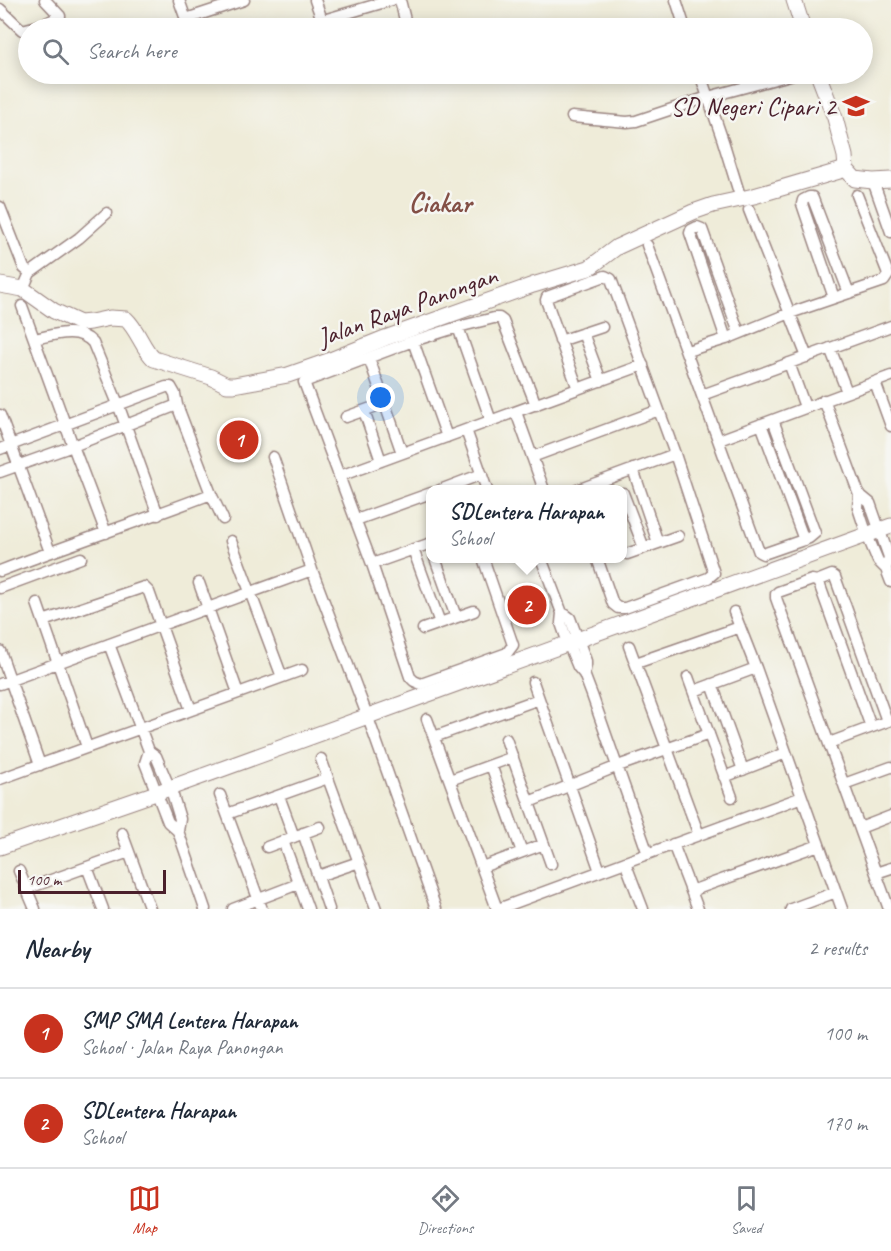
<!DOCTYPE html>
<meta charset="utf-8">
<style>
body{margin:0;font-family:Caveat,sans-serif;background:#f2f2f3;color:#1f2937}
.scale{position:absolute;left:18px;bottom:15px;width:148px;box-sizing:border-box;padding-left:6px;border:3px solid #4a1f2b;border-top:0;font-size:16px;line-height:21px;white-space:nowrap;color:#4a1f2b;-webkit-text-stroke:4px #f6f6f2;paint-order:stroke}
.you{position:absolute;left:381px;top:398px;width:21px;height:21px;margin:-15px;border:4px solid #fff;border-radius:50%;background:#1a73e8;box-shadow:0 0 0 9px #1a73e833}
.badge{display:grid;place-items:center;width:39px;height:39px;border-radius:50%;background:#c8321e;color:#fff;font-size:20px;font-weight:700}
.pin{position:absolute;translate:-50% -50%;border:3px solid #fff;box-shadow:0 2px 6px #0006}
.popup{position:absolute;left:426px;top:485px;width:201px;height:78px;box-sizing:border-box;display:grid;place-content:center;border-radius:12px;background:#fff;filter:drop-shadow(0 2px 4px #0005);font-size:20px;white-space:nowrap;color:#747a83}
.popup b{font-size:22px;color:#1f2937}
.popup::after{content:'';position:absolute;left:50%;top:100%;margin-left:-12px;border:12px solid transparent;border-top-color:#fff}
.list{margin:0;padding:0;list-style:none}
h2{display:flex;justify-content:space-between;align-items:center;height:78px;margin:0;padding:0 24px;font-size:26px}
h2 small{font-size:20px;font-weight:400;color:#747a83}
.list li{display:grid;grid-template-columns:39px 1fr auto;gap:18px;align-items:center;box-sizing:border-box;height:90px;padding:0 24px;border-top:2px solid #e0e1e3}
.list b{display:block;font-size:22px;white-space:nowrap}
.list p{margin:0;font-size:20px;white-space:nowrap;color:#747a83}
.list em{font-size:20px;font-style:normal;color:#747a83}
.icon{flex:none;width:33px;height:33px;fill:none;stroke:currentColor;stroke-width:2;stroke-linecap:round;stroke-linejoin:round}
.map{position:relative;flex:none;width:891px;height:909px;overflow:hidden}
.search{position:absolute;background:#fff;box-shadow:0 3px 15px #0003;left:18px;right:18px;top:18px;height:66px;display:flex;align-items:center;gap:15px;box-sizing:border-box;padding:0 21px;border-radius:33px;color:#747a83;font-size:22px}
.sheet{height:258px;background:#fff}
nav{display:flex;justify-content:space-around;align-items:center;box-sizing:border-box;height:84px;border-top:2px solid #e0e1e3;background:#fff;font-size:16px;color:#747a83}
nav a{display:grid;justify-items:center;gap:3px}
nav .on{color:#c8321e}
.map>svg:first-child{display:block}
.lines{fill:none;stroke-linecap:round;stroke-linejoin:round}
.street-casing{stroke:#9c8682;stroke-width:13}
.secondary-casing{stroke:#9c8682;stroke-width:17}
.street{stroke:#fff;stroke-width:10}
.secondary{stroke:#fff;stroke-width:15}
.labels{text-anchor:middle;stroke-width:5;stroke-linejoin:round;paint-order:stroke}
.poi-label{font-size:26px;fill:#4a1f2b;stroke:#f6f6f2;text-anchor:end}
.street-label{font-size:26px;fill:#4a1f2b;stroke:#f6f6f2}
.quarter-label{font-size:28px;font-weight:bold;fill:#834f46;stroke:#f6f6f2}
</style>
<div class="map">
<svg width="891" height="909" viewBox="0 0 891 909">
<rect width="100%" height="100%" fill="#f6f6f2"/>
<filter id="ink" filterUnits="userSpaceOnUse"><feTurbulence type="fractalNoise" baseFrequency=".0167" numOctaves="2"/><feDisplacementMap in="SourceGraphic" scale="12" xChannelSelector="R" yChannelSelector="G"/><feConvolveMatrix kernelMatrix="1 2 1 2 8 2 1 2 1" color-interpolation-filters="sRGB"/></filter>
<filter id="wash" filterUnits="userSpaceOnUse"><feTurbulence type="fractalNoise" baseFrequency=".008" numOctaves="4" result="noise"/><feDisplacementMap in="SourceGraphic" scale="24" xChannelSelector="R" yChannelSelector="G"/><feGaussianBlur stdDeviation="1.35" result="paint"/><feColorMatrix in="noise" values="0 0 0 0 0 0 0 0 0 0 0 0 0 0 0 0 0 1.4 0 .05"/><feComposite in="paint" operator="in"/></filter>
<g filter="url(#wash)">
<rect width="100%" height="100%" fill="#efecd9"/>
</g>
<g filter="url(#ink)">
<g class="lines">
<g class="street-casing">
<path id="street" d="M179,0L189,28
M315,0L322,20
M400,0L407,28
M676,0L685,28
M0,9L22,30L45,24L60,16L45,0
M186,19L244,0
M296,28L392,0
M700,74L723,141L741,199
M572,117L627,122L636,121L708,97L794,74
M873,181L891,232
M0,207L24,268L30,273
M749,210L807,357
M647,245L759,552L763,554L809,538L815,533L773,420
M23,289L30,273L79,238L107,213
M834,298L802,204L803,200L809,197H812L813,199L849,293
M22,306L73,446L106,533
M458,327L491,421
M583,333L601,381
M34,339C54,335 78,326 93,343L118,404L158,515
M726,339L690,233L691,230L697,227L702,229L739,333
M413,341L447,437
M560,341L602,327
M830,348L847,392
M687,351L726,339L790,313L884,281L888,275L887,271L857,195
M369,358L402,453
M789,363L805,407
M875,382L891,426
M578,389L546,300L547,297L605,276L611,279L675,454L714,573L708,578L625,608H618L613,604L597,558
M702,395L891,326
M824,400L859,494L858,508L867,535L878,561L886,569L891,582
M364,411L381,461
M516,412L544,490
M0,415L50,552
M346,417L385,403
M761,424L804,540
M466,430L487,490
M719,440L891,376
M0,449L166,387H171L175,394L177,405L211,494L223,519
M273,457L312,570L367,715L436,909
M532,457L659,410
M633,469L658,543
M0,472L73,446L177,405
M340,476L643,365
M440,490L482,474
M577,490L675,454
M623,493L644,548
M859,494L870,503L889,557L886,569
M356,520L431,493
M231,541L282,677
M413,549L440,623
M627,554L678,536
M435,558L456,617
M483,558L513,645L507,653L421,684L414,681L410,677L372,564L304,382L413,341L458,327L494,318H499L503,321L536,405
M541,558L562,613L561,623L568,643L578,667L584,674L592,695L648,854
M372,564L431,543
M0,571C70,544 141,521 211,494
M817,581L832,575L835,577L887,721
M199,583L238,693
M0,588L81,558
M37,603L87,747
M734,612L756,668L842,909
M562,613L566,615L570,618L586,661V665L584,674
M43,621L144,587L149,592L191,710
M423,629L474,611
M109,644L149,751L156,756L173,796L180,819L178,831L205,909
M629,646L699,835
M0,651L40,765
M636,663L740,627
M688,677L732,797
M533,682L600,871
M0,684L312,570
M712,684L743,770
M694,691L756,668
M427,719L497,909
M871,727L820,586L817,581L812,580L778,592L776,594V598L889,909
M434,737L539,699
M506,739L551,864
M829,743L891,720
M149,751L145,763L168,822L178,831
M321,759L376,909
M491,765L522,852
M724,777L786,753
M0,779L302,670
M450,780L513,757
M844,784L891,767
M220,795L262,909
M279,796L294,837
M529,802L618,766L709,734
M227,814L328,778
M860,828L891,816
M122,833L150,909
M303,833L329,909
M283,841L308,909
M673,844L698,909
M267,847L320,827
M625,862L643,909
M87,867L103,909
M482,867L544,844
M19,871L35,909
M876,873L891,868
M318,876L359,862
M26,889L129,852
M691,891L819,845
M233,909L298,884
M498,909L802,797
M791,909L836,892"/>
</g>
<g class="secondary-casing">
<path id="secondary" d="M794,0L803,28
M818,74L835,118L845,156L846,169L855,179L873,181L891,180
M0,285L23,289L54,311L80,323L91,322L110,318L126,319C138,330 142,348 154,359L211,377L227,385H234L288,375L328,361L385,338L533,285L589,268L617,247L693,212L713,205L754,196L846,169
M0,847L156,793L891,526"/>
</g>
<use href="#street" class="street"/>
<use href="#secondary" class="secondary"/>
</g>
</g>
<defs>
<g id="school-bare" transform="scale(2.07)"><path d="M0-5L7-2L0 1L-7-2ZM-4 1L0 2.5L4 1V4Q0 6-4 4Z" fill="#c8321e" stroke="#f6f6f2" stroke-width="2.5" paint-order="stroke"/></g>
</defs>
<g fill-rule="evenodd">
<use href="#school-bare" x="856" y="106"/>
</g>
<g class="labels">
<g class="poi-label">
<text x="836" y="115">SD Negeri Cipari 2</text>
</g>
<g class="street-label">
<text transform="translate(407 306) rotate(-20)" y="9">Jalan Raya Panongan</text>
</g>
<g class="quarter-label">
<text x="440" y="212">Ciakar</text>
</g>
</g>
</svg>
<div class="scale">100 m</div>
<div class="you"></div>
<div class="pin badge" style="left:239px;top:440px">1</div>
<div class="pin badge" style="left:527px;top:605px">2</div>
<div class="popup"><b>SDLentera Harapan</b>School</div>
<div class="search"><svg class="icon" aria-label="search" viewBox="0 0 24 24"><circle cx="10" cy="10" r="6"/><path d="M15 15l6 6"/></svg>Search here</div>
</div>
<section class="sheet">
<h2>Nearby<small>2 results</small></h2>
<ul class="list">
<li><span class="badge">1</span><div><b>SMP SMA Lentera Harapan</b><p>School · Jalan Raya Panongan</p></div><em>100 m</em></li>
<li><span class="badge">2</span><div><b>SDLentera Harapan</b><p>School</p></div><em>170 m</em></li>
</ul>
</section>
<nav>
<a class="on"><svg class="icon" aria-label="map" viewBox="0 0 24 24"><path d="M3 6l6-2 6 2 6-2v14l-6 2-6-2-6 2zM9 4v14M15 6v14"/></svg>Map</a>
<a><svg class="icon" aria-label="directions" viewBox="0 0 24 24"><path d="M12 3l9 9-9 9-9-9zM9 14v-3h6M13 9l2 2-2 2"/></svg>Directions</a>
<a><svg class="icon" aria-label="saved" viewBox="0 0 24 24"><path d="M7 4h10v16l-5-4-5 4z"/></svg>Saved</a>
</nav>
